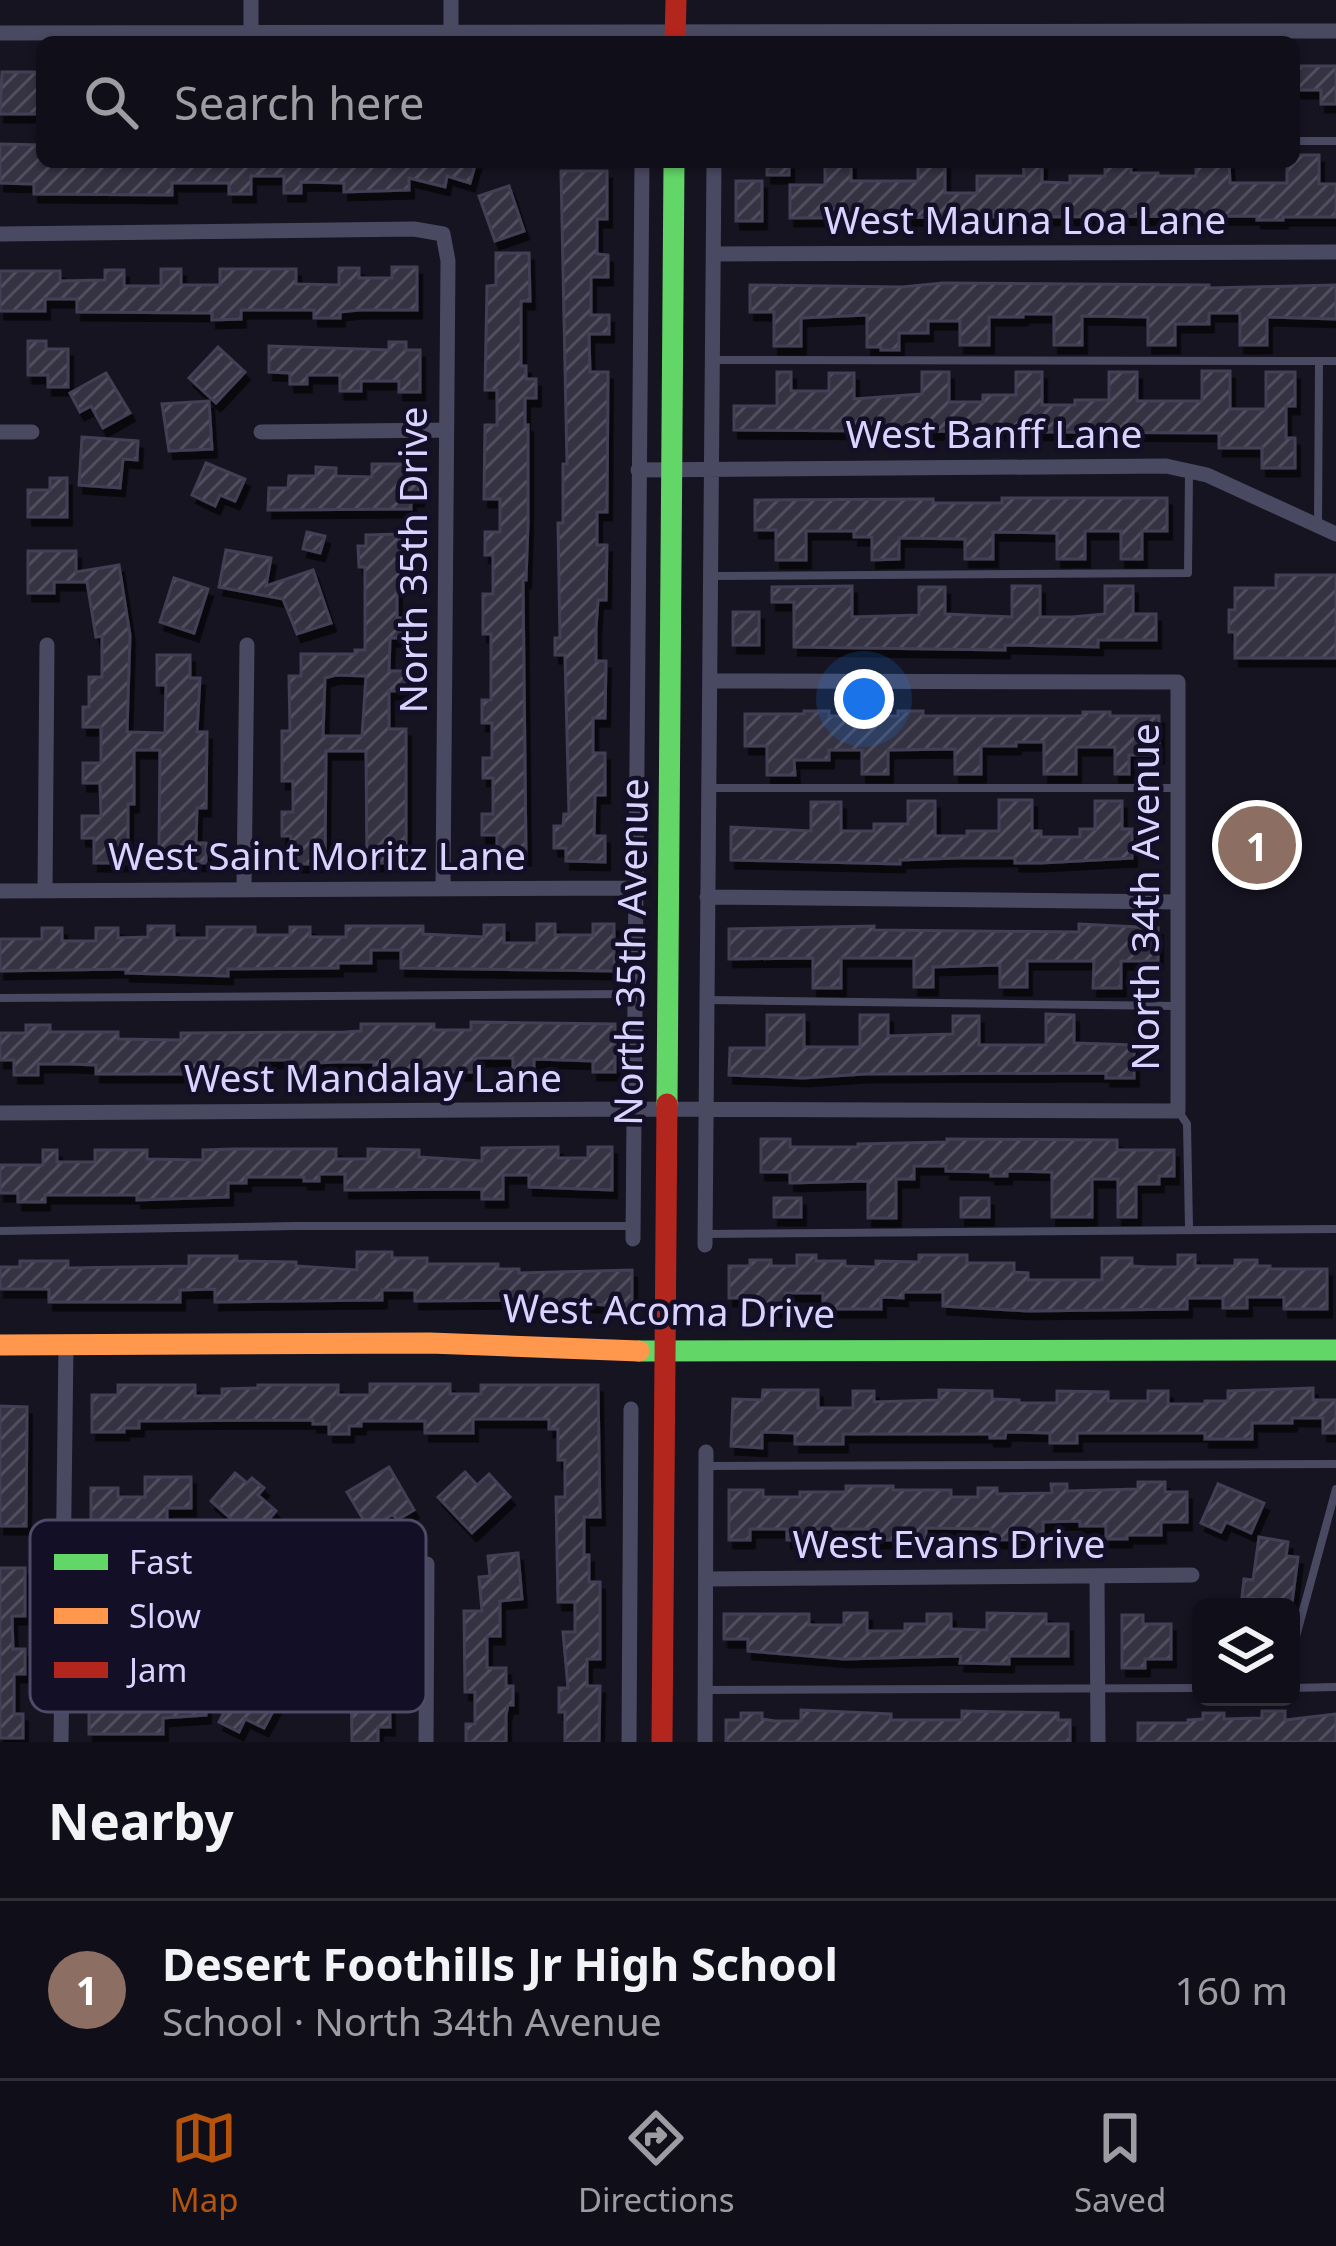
<!DOCTYPE html>
<meta charset="utf-8">
<style>
body{margin:0;font-family:"Noto Sans",sans-serif;background:#1e1d26;color:#f1f3f6}
.controls{position:absolute;right:36px;bottom:36px;display:grid;overflow:hidden;border-radius:18px;box-shadow:0 3px 9px #0004}
.controls button{width:108px;height:108px;display:grid;place-items:center;padding:0;border:0;border-bottom:3px solid #302f38;background:#100f19;color:#f1f3f6;font:60px sans-serif}
.you{position:absolute;left:864px;top:699px;width:42px;height:42px;margin:-30px;border:9px solid #fff;border-radius:50%;background:#1a73e8;box-shadow:0 0 0 18px #1a73e833}
.badge{display:grid;place-items:center;width:78px;height:78px;border-radius:50%;background:#b45309;color:#fff;font-size:39px;font-weight:700}
.pin{position:absolute;translate:-50% -50%;border:6px solid #fff;box-shadow:0 3px 12px #0006}
.list{margin:0;padding:0;list-style:none}
h2{display:flex;justify-content:space-between;align-items:center;height:156px;margin:0;padding:0 48px;font-size:51px}
h2 small{font-size:39px;font-weight:400;color:#9c9ca2}
.list li{display:grid;grid-template-columns:78px 1fr auto;gap:36px;align-items:center;box-sizing:border-box;height:180px;padding:0 48px;border-top:3px solid #302f38}
.list b{display:block;font-size:45px;white-space:nowrap}
.list p{margin:0;font-size:39px;white-space:nowrap;color:#9c9ca2}
.list em{font-size:39px;font-style:normal;color:#9c9ca2}
.icon{flex:none;width:66px;height:66px;fill:none;stroke:currentColor;stroke-width:2;stroke-linecap:round;stroke-linejoin:round}
.map{position:relative;flex:none;width:1336px;height:1742px;overflow:hidden}
.search{position:absolute;background:#100f19;box-shadow:0 3px 9px #0004;left:36px;right:36px;top:36px;height:132px;display:flex;align-items:center;gap:30px;box-sizing:border-box;padding:0 42px;border-radius:18px;color:#9c9ca2;font-size:45px}
.sheet{height:336px;background:#100f19}
nav{display:flex;justify-content:space-around;align-items:center;box-sizing:border-box;height:168px;border-top:3px solid #302f38;background:#100f19;font-size:33px;color:#9c9ca2}
nav a{display:grid;justify-items:center;gap:6px}
nav .on{color:#b45309}
.map>svg:first-child{display:block}
.building{fill:url(#building-hatch);stroke:#433f54;stroke-width:3;fill-rule:evenodd;filter:url(#shadow)}
.lines{fill:none;stroke-linecap:round;stroke-linejoin:round}
.lane{stroke:#4a4962;stroke-width:8}
.street{stroke:#4a4962;stroke-width:15}
.fast{stroke:#63d668;stroke-width:21}
.slow{stroke:#ff974d;stroke-width:21}
.jam{stroke:#b3261e;stroke-width:21}
.labels{text-anchor:middle;stroke-width:9;stroke-linejoin:round;paint-order:stroke}
.street-label{font-size:39px;fill:#d9d4ff;stroke:#130f26}
.key{fill:#130f26;stroke:#4e4a67;stroke-width:3}
.key-label{font-size:33px;fill:#d9d4ff}
</style>
<div class="map">
<svg width="1336" height="1742" viewBox="0 0 1336 1742">
<defs>
<pattern id="building-hatch" width="6" height="6" patternUnits="userSpaceOnUse" patternTransform="scale(3)"><rect width="6" height="6" fill="#343243"/><path d="M-1 1l2-2M0 6l6-6M5 7l2-2" fill="none" stroke="#514f5f"/></pattern>
<filter id="shadow"><feDropShadow dx="4.5" dy="8" stdDeviation="0" flood-color="#0009"/></filter>
</defs>
<rect width="100%" height="100%" fill="#161421"/>
<path class="building" d="M1294,66H1336V104H1321V90H1294Z
M2,72H42V114H0Z
M0,144L42,145V162H476L470,183L447,176L445,187L409,178V190L344,192V183L301,182V193H284V176H251V194H229V183H172V195L34,194V184L0,183Z
M1294,155H1319V184H1336V217H1283V220H1257V216L790,218V185H825V162H851V181H918V162H945V193H977V176H1024L1023,162H1042V182L1070,183V176H1105V162H1131V173H1158V176H1196V162H1229L1230,183H1287V162H1294Z
M767,162H789V175H767Z
M561,171H607V219H597V254L608,255V277H591V315H609V334H589L590,372H608L607,512H597V545H607L606,600H598L596,628V661H606L605,718H593V753H605V795H595L594,836H605V862L566,861V848H554V826H563L564,814H569L565,655H555V638H560L558,523H563V464H567Z
M736,181H762V221H736Z
M509,186L524,231L495,241L479,196Z
M496,253H529L530,301H521V366H526V379H536V398H525V425H528V523L526,580H523L526,857H497V835H482V814H493V778H483V758H492V723H482V700H491V634H483V594H493V555H485V532H500V499H484L485,425H497V390H485L487,286L496,285Z
M392,267H417V310H359L340,312V318H314V310H241V319L212,320V313L77,312V299H45V311H0V271H60V281L105,280V270H124V286H161V269H181V285H220V269H296V284L339,285V268H359V278H392Z
M943,283L1209,285V288L1336,285V319L1267,317V345H1240V313H1209V324H1175V345H1148V317L1082,316V345H1054V314H1023V317H989V345H960V321H928V333H899V350H881V347H867V315L801,318V346H774V312H750V285L902,287Z
M28,341H46V349H68V387H48V375H28Z
M389,342H406V350H420V392H399V381H361V391H340V375H307V384H290V373L269,372V346L389,350Z
M218,347L245,372L216,403L189,378Z
M1202,371H1230V409H1266V372H1295V406H1286V438H1295V468H1262V448H1219V433L734,430V406H777V372H791V391H829V373H854V399L922,394V372H949V402H983V395H1016V372H1042V405H1075V400H1109V372H1137V401H1202Z
M106,373L130,413L103,428L91,406L80,412L70,393Z
M209,401L212,449L169,451L162,404Z
M82,437L138,441L137,460L123,459L120,488L79,485Z
M206,463L245,479L235,501L220,495L215,506L192,495Z
M372,464H411V482H419V498H411V509L268,510L269,488H288L289,476H316V467L336,468V476L372,477Z
M50,478H67V517H28V490H50Z
M1002,498H1167V531H1142V559H1121V531H1085V559H1057V533L993,532V559H965V539L899,538V559L872,560V537H854V531H806V560H776V530H755V500L933,499V503H1002Z
M307,532L325,536L320,553L303,549Z
M399,534L400,562H409V583H397V618H407V638H390L389,671H406V691H389V729H406V863H367L366,751H326L325,864H291V836H282V812H293V781H282V731H290L289,676H301V654H355V650H365V567H359L358,546H366V535ZM336,675L366,676L362,736H323L325,678Z
M226,550L271,558L266,586L313,570L331,623L297,634L283,599L219,587Z
M28,551H76V572L119,565L130,635L127,732L165,733L166,685H157V655H190V678H200L197,732H207L206,808H197L196,843H206V863L165,862V849L159,848L160,750H134V804H128V863H94V838H82V816H101L100,783H83V763H101V727H83V707H89V677H102V636L96,637L87,582H54V593H28Z
M1276,575H1336V658H1235V632H1229V610H1235V588H1276Z
M174,578L208,589L194,633L160,622Z
M852,586V617L919,615V587H945V614L1012,617V586H1040V617H1072L1105,614V586H1133V614H1156V640H1098V647L1005,645V650L794,647V602H772V587Z
M733,612H759V645H733Z
M804,711H829V716H898V711H923V716H1083V712H1110V716H1159V755H1129V774H1115V747H1076V774H1044V742H1016V746H981V774H955V749L888,750V774H862V750H829V760H794L795,775H767V746H745V714H804Z
M999,800H1032V831H1041V837H1080V829H1095V801H1122V829H1132V858L1041,863H1015V858H959L900,860V864L731,860V827L811,831V802H841V831H874V824H908V801H935V836H967V831H999Z
M537,924H555V935H593V924H614V971L401,968V950H371V963H338V968L228,969V976L126,973V969L0,971V939H42V928H62V941H96V928H118V938L148,937V926H174V938H207V927H255V935H290V927H310V937H346V926H423V934L484,937V925H504V943H537Z
M1079,924L1158,928V961H1121V988H1093L1094,961H1027V987H1000V965L933,967V987H914V958H841V988H813V958L729,959V929L874,926V930L1079,932Z
M1046,1014L1074,1015V1043L1134,1045V1078H1106V1073L865,1074L803,1078L729,1075L730,1048H767V1015H804V1047H860V1015H888V1036L953,1034V1016H979V1045H1046Z
M471,1022L615,1024V1072H593V1061L534,1059V1073H513V1058H475V1072L374,1074V1062H338L315,1063V1074H290V1060H257V1074H96V1065L70,1064H38V1075H14V1060H0V1033H26V1025H50V1032H118V1039L181,1040V1033L345,1032L361,1031V1024H434V1030H471Z
M761,1139H790V1147H858V1144L947,1142V1139L1117,1140V1150H1174V1176H1159V1184H1136V1217H1118V1179H1092V1217H1052V1172L1007,1171V1176H991V1172L946,1171V1166H914V1179H896V1218H868V1181L790,1183V1172H761Z
M558,1147V1158H588V1147H612V1190L529,1187V1175H503V1199H482V1189L345,1190V1174H319V1181H304V1177H246V1183H228V1197L137,1200V1195H45V1202H18V1193H0V1165H43V1150H57V1162H95V1150H147V1159L203,1160V1150L235,1149H336V1159H368V1149L419,1150V1157L482,1161V1148Z
M774,1198H801V1217H774Z
M961,1198H989V1217H961Z
M357,1252H392V1258H427V1264H498V1269H519V1273L632,1270V1307L532,1300L415,1301V1290H382V1300L215,1302V1289L180,1290V1302H49V1289H0V1267H20V1261H68V1268L189,1266V1256H237V1261L296,1262V1266L357,1270Z
M797,1255H816V1261H845V1266L876,1267V1261L919,1262V1255H967V1263H1014V1272L1028,1273V1280H1102V1258H1132V1266L1149,1267H1178V1255H1195V1266H1235V1260H1257V1266H1270V1269H1327V1309H1284V1297H1247V1308H1223V1298H1187V1309L1028,1311L943,1306V1292H903V1298L881,1297V1309H823V1293H785V1309H761V1298H729V1266H750V1260H771V1266H797Z
M370,1384H450V1394H481V1385H598L600,1517H584V1555H589V1582H600V1659H587V1686H600L599,1742H565V1712H559V1688H568L563,1632H575V1602H558L556,1497H565V1460H558V1429H549V1419H473V1433H425V1421H361V1426H349V1434H329V1424H313V1420L139,1421V1428H124V1432H92V1395H118V1385H195V1396H222V1389L258,1388V1385H338V1395H370Z
M1313,1388V1400H1336V1433H1323V1418H1292V1423H1252V1439H1205V1433H1077V1443H1050V1433L1006,1432L1005,1438H990V1434H843V1444H795V1433L762,1432V1448L731,1446L733,1399L762,1400L763,1390H818V1408H853V1391H874V1402L939,1400V1390L992,1391V1399L1019,1400V1403H1057V1391L1108,1392V1401H1148V1391H1168V1404H1205V1401H1228V1391Z
M0,1406L27,1407L26,1526H0Z
M389,1467L414,1510L397,1520L393,1514L369,1529L347,1492Z
M465,1472L477,1485L489,1474L510,1497L472,1533L438,1497Z
M235,1473L247,1483L252,1478L264,1488L258,1495L276,1511L253,1538L211,1501Z
M145,1477H191V1508H167V1525L91,1524V1488H118V1497H145Z
M1138,1482H1165V1492H1187V1522H1161V1535H1127V1539H1106V1526H1080V1521L1043,1522V1539L991,1540V1529L926,1528V1540H871V1529H810V1540H787V1529H750V1540H729V1490H763V1497H800V1492H846V1486H893V1490H951V1497H978V1488H997V1494L1052,1493L1051,1484H1067V1491L1138,1489Z
M1218,1484L1264,1503L1251,1533L1226,1522L1221,1532L1201,1523Z
M1259,1537L1288,1542L1286,1556L1298,1557L1292,1603L1242,1597L1244,1579L1253,1580Z
M518,1553L522,1599L500,1601V1636H487V1668H506V1686H513V1705H508L506,1715V1742H466V1724H475V1692H465L464,1611H482L479,1577L490,1576L488,1556Z
M0,1568H25V1616H12L13,1649H25V1674H14V1714H23V1738H0Z
M340,1570H367V1595H384V1614H378V1640H389L390,1727H378V1742H352L350,1614H339Z
M844,1613H867V1631H905V1624H927V1614H951V1629L987,1630V1613L1046,1614V1624H1068V1656H1009V1664L960,1663L961,1656L844,1659L748,1651V1639H724V1614H809V1625H844Z
M1122,1615H1143V1624H1171V1659H1145V1668H1122Z
M243,1675L265,1687L261,1694L278,1702L264,1728L245,1719L239,1732L219,1722Z
M89,1690H115V1712H144V1692L180,1691V1698H206V1715L163,1718V1734H89Z
M801,1710L891,1714V1720H962V1711L1058,1713V1720H1070V1742H726V1720H741V1713H762V1719L775,1721H801Z
M1262,1711H1285V1720L1336,1714V1742H1138V1723H1188V1720L1203,1719V1713H1224V1719L1262,1718Z"/>
<g class="lines">
<path class="lane" d="M1294,141H1336
M714,360L1336,361
M1318,527L1319,361
M711,576L1188,573L1189,473
M710,788H1175
M0,998L634,994
M708,1000L1178,1006
M1179,1112L1187,1124L1189,1228
M0,1231L296,1226H633
M706,1234L1336,1229
M708,1466L1336,1464
M1291,1655L1336,1489
M1291,1688L1336,1687
M705,1690L1201,1688"/>
<path class="street" d="M451,30V0
M0,33L1336,31
M251,34V0
M0,234L414,229L443,234L448,261L443,888
M714,254L1336,252
M0,432H32
M261,432L446,430
M638,470L1166,466L1207,475L1336,534
M244,889L247,645
M0,891L635,888
M45,891L47,645
M707,897L1178,902
M0,1113L634,1109L1178,1111V682L710,681
M633,1239L642,162
M705,1245L714,162
M63,1563L204,1564
M1097,1577L1098,1742
M707,1579L1192,1575
M61,1742L66,1345
M426,1742L427,1564
M629,1742L631,1409
M705,1742L706,1452"/>
<path class="fast" d="M667,1104L674,162
M639,1351L1336,1350"/>
<path class="slow" d="M0,1345L430,1343L639,1351"/>
<path class="jam" d="M675,42L676,0
M662,1742L667,1104"/>
</g>
<g class="labels">
<g class="street-label">
<text x="1025" y="234">West Mauna Loa Lane</text>
<text x="994" y="448">West Banff Lane</text>
<text transform="translate(413 560) rotate(-90)" y="14">North 35th Drive</text>
<text x="317" y="870">West Saint Moritz Lane</text>
<text transform="translate(1145 897) rotate(-90)" y="14">North 34th Avenue</text>
<text transform="translate(631 952) rotate(-89)" y="14">North 35th Avenue</text>
<text x="373" y="1092">West Mandalay Lane</text>
<text transform="translate(669 1311) rotate(1)" y="14">West Acoma Drive</text>
<text x="949" y="1558">West Evans Drive</text>
</g>
</g>
<rect x="30" y="1520" width="396" height="192" rx="18" class="key"/>
<rect x="54" y="1554" width="54" height="16" fill="#63d668"/>
<rect x="54" y="1608" width="54" height="16" fill="#ff974d"/>
<rect x="54" y="1662" width="54" height="16" fill="#b3261e"/>
<g class="key-label">
<text x="129" y="1574">Fast</text>
<text x="129" y="1628">Slow</text>
<text x="129" y="1682">Jam</text>
</g>
</svg>
<div class="controls">
<button><svg class="icon" aria-label="layers" viewBox="0 0 24 24"><path d="M12 4l9 5-9 5-9-5zM3 14l9 5 9-5"/></svg></button>
</div>
<div class="you"></div>
<div class="pin badge" style="left:1257px;top:845px;background:#8d6e63">1</div>
<div class="search"><svg class="icon" aria-label="search" viewBox="0 0 24 24"><circle cx="10" cy="10" r="6"/><path d="M15 15l6 6"/></svg>Search here</div>
</div>
<section class="sheet">
<h2>Nearby<small></small></h2>
<ul class="list">
<li><span class="badge" style="background:#8d6e63">1</span><div><b>Desert Foothills Jr High School</b><p>School · North 34th Avenue</p></div><em>160 m</em></li>
</ul>
</section>
<nav>
<a class="on"><svg class="icon" aria-label="map" viewBox="0 0 24 24"><path d="M3 6l6-2 6 2 6-2v14l-6 2-6-2-6 2zM9 4v14M15 6v14"/></svg>Map</a>
<a><svg class="icon" aria-label="directions" viewBox="0 0 24 24"><path d="M12 3l9 9-9 9-9-9zM9 14v-3h6M13 9l2 2-2 2"/></svg>Directions</a>
<a><svg class="icon" aria-label="saved" viewBox="0 0 24 24"><path d="M7 4h10v16l-5-4-5 4z"/></svg>Saved</a>
</nav>
